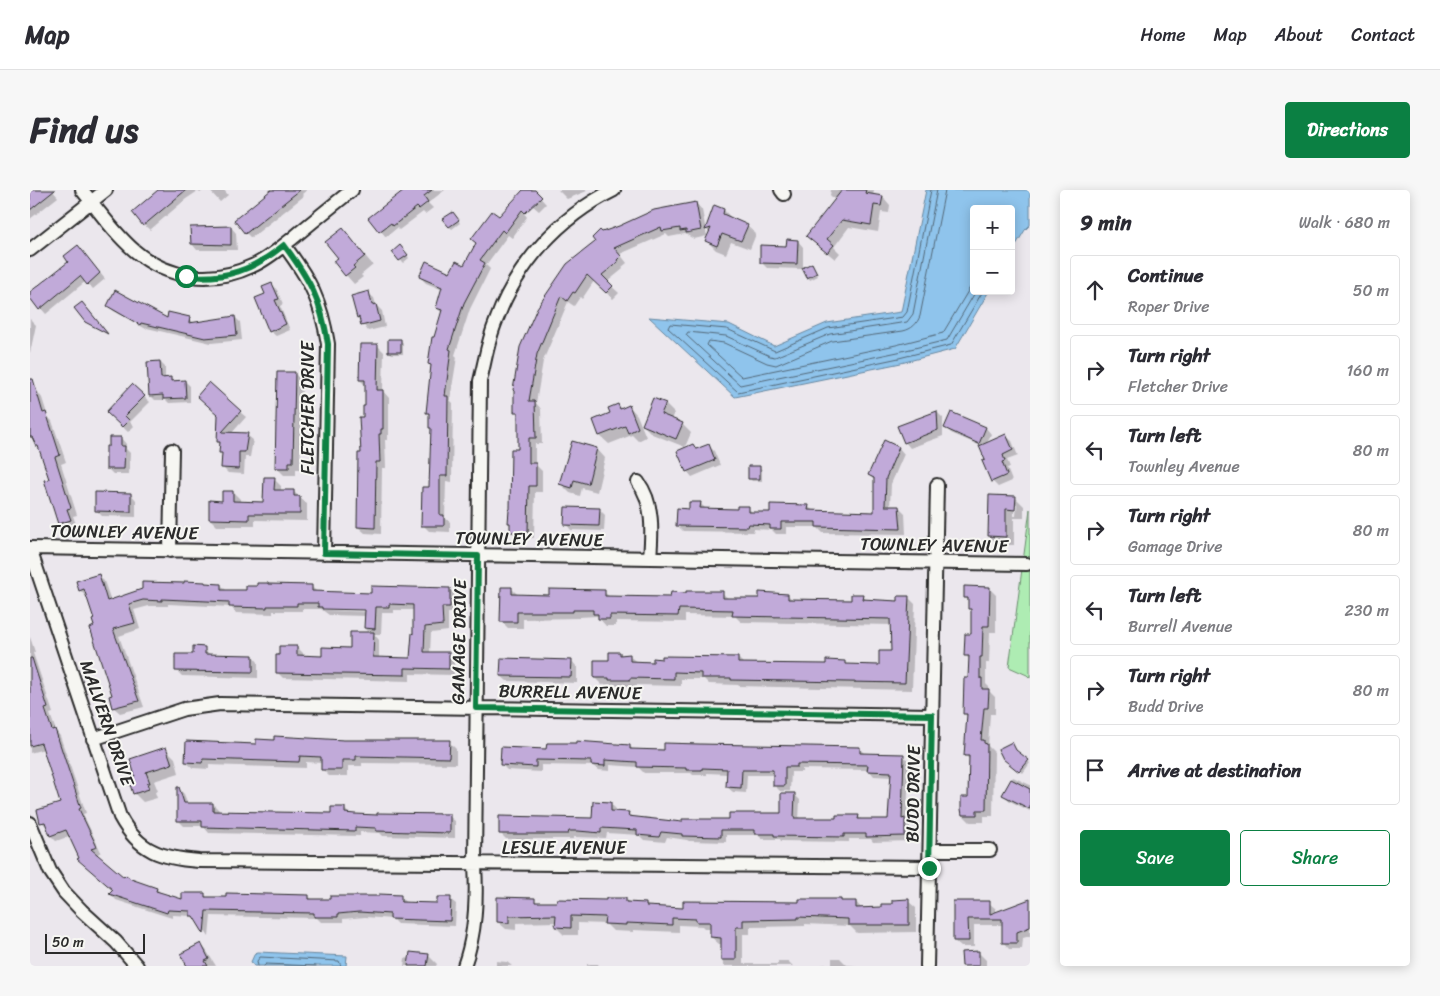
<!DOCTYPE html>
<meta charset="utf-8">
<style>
body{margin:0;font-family:Sriracha,sans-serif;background:#f7f7f7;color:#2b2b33}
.controls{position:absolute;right:15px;top:15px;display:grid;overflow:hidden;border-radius:5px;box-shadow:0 2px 12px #0003}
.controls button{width:45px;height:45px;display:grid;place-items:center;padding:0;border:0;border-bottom:1px solid #e1e1e2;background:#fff;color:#2b2b33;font:25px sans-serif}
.scale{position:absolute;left:15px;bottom:12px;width:100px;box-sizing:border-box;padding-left:5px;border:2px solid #2b2b2b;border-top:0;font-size:14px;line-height:18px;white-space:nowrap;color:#2b2b2b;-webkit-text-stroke:4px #f6f6f2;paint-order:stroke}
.stop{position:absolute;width:15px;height:15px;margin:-11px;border:4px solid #0b8043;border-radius:50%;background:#fff}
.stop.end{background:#0b8043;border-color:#fff;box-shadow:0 1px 5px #0008}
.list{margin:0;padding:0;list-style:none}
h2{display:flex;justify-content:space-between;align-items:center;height:65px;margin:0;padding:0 20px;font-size:21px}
h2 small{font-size:16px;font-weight:400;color:#7c7c81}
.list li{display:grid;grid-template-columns:32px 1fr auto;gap:15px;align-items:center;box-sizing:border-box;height:70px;margin:0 10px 10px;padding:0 10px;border:1px solid #e1e1e2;border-radius:5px}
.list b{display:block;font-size:19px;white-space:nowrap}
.list p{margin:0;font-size:16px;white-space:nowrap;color:#7c7c81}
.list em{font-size:16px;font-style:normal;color:#7c7c81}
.actions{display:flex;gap:10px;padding:15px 20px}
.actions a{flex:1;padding:11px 0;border:1px solid #0b8043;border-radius:5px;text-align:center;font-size:18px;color:#0b8043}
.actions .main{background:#0b8043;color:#fff}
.icon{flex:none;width:28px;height:28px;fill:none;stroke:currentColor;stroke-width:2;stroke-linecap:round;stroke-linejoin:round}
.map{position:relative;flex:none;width:1000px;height:776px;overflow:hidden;border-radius:5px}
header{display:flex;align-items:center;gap:30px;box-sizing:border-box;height:70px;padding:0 25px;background:#fff;border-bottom:1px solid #e1e1e2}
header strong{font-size:24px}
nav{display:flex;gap:28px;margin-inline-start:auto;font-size:18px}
.intro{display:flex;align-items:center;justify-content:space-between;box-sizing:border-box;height:120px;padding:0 30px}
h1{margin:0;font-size:35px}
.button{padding:12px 22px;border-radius:5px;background:#0b8043;color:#fff;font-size:18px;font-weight:700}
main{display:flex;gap:30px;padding:0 30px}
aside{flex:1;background:#fff;border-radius:5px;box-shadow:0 2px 12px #0003}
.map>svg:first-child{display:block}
.green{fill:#aeecb3;stroke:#6c8c6f}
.water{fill:#8fc4ec;stroke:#67879f}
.shadow{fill:#0003;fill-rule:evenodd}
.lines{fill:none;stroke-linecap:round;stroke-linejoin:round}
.shore{stroke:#536878;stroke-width:1}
.building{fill:#c1aad9;stroke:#2b2b2b}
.street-casing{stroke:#2b2b2b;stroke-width:16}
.street{stroke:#f6f6f2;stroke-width:12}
.route{stroke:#0b8043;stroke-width:6}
.labels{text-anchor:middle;stroke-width:4;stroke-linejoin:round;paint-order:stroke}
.street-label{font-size:18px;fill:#2b2b2b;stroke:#f6f6f2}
</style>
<header>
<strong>Map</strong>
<nav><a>Home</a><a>Map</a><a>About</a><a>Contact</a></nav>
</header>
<div class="intro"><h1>Find us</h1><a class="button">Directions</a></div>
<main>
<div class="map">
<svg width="1000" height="776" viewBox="0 0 1000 776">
<rect width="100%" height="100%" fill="#ebe7ed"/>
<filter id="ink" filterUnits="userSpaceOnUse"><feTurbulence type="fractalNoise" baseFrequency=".02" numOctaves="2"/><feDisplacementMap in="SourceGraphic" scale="10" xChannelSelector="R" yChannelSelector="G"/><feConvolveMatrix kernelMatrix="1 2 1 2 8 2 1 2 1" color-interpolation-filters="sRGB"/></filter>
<g filter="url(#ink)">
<path class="green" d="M1000,319V488L997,485L979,477Z"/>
<path class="water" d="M896,0H1000V35L995,40L981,63V19H944V101H959L925,159L871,173L705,207L619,127L699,134L744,156L797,133L871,122Z
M228,762L317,766L316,776H224L221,772L225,763Z"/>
<path class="shadow" d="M0,0H22L28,7L0,29Z
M130,0H174L170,3L168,1L156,9L120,40L114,35Z
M179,0H194L198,5L190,12Z
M243,0H277L272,4L274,6L221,48L216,43Z
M375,0H415L398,13L403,18L395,24L393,22L369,40L367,38L356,47L340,28Z
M494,0H503L516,14L509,21L503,16Z
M528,0H557V1L537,9Z
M801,0H844L843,6L853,7L860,15L859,23L851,22L848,42L819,37L804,57L810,63L805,69L777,46L805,10L800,5Z
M666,13L672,20L677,46L664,49L655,44L639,47L636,44L590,64L597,73L592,77L593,79L577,92L589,103L583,109L564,91L552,109L550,107L544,116L538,112L513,171L506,213L511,219L512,254H505V274L512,281V302H505L504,348L487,347L481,341L489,260V225L486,222L491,158L572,44Z
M490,18L497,27L482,48L478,45L456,75L460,79L440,119L425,165L427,167L420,210L423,213L422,292L416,291L415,328L420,332V342L399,341L393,335L400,298L402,239L400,237V226L397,222L402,177L399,174L412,123L407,118L413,100L396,93L390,87L421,84L435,76L469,28Z
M694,20L702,29L717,36L726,44L720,59L701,52L696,64L686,60L677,51L680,43L676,39Z
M425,26L430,33L422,39L420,37Z
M201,37L206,43L207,60H167L162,54Z
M313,40L343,75L331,85L333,87L324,94L316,85L310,68Z
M768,51L773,57V79L782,74L788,86L780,90L774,79L737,78L731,72Z
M372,59L379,68L373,73L364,62Z
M53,62L75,89L63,99L56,91L16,124L0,106V104Z
M242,94L247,100L253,114L250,116L260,140L246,146L240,141L236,105Z
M338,103L344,108L346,115L352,121L355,137L338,141L328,127Z
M78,116L138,130L159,128L164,133L205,127L210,132L212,150L181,153L117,138L116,139L84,121Z
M0,129L6,135L0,163Z
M371,150L373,153V164H362L360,162Z
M348,156L354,162L353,201L359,208V245H358V250H355L356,278H352L351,344L335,343L328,337L336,218V196L330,190Z
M130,172L135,177V189H141L144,192L155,191L160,196V212L139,213L136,210H125L120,205Z
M264,183L272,191L270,279H266V285H254L247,278Z
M0,190L12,208L18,227L22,231L36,272L31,274L47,325L43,326L47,337L36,341L29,334L16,291L20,290L11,260L0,245Z
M102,196L120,212L100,232L104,236L98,242L77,222Z
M635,214L644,223L641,229L652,234L661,243L655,257L622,244L613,235Z
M588,215L592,219L599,216L607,225L616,247L608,251L602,245L579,254L570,246L564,230L581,223Z
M210,222L216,227L201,244L217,245L223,250L220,267H215L214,284L198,283L192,277L193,265L191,263V255L188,252L189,225Z
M907,222L913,228V246L880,258L875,252L869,237Z
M921,223L956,238L961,244L957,253L976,246L982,251L988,266L977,270L980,277L977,278L982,291L968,297L962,291L951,256L921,243L915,237Z
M91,248L96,254V259L100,263L99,284H83L77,278Z
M854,252L869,258L874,264L861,294L860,317H869L875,323L876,344L793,343L787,337H756V344H746L742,340L724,339L723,342L653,341L648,336L660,320L670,313L676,319L708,321L718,318L723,323H741L778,316L783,321L845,323V291L839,285Z
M678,255L684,261L690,275L662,287L657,281L663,256L667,260Z
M567,259L575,268L567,302L552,298L550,306L540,303L531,294Z
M730,277L732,280V291H722L720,289Z
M244,289L251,296V301H263L277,314V331L225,330V336H187L180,329L203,302L210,309V312L234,313Z
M101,304L106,310V327L72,326L66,320Z
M960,306L985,307L994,316V328H984V355H968L959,346ZM984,314H987L986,326H984Z
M569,319L575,325L574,341L541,340L536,334Z
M68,385L74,391L81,411L175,393L177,395H191L197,401H217L281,396L288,403L342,404L419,399L426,405L425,423H418V441L401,443L400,463H418L424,470V485L380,484V491L253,488L247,482L267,457L273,463V467H293L321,459L341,444L335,438L336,426L299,425L291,419H272V421H243V424L206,423L201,417L138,414V416H119L104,420L110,439L89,446L114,517L90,523L83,517L84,506L65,430L58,406L56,407L50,400ZM291,418L341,419V422L294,420ZM364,420H384L381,469L349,468V450L344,444H351L352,423H364Z
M481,398L489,406L520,407L574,402L580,407L642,409L657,404L692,403L699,409L730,410L758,405L763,410L822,411L832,405L838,411L869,413L878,407L885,414L882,500L709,496L708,495L679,494L674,489H651V496L607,495V496H587L585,494L572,495L565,488L590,463L592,466H600L607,473L708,468L714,474L797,475L814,472L817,475L850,476L862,463V435L711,432L705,426L655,425V432L586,431V436H576L567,426L549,427V428L493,429V438H478L471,431Z
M959,398L966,405V442H960L959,473H956V494L959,497V501L965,507V524H960L958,556L964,562L963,626H954V632H940L933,625L939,609L940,570L935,565L938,527L935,524L939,490L940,470L936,466L942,445V422L939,418V411L935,408Z
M0,447L5,462L3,463L23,523L20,524L26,541L30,546L56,623L53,624L71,662L66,665L94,689L127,699L132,704L153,711L174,704L178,708L278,706L283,710L370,706L376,713L408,714L420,709L426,714L425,736L367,734L362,729L335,727L313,729V732H291L287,728L181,726L179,747L168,731L162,726L143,725L142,728L86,710L81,704L84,701L50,668L40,646L26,651L21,646L18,638L12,632L32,614L14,559L0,563Z
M174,458L180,465L223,466L228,472V488L152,486L146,480Z
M542,471L547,477V493L477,491L471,486Z
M314,551L419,552L426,559V574L332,573V576H318V586H299L292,579V573L276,572V578L179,575V579L163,578L156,572L227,555Z
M982,553L988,563L1000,573L993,583L975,569Z
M600,556L604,561L830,559L836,565L873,566L879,571L877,632L880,635V651L843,652L841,649H819V652L751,651L750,649H732L728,645H696V652L659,651L657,650L637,647L635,652L614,650L609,645L577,643L576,648L544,647V649H476L470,643L563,629L581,614L586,619V622L598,623L603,628L653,633L700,631L752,624L765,605L770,610L769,630H807L828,626L832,630H859L862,587L844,586L839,580L772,579V582H761L760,601H750L744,595V585H717L716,603L703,602L697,597L698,584L677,583V585H663L661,583H614L608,577L580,575V581L568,580L563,576L511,575V582L477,580L472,575L518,560Z
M136,559L145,568L149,583L124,591L128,601L125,602L127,608L113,612L104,603L107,586Z
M983,587L1000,595V621L980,611L974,605Z
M148,598L154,604L158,614H183L189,620L188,622L302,624L315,619L320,625L419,626L425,631V648L353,646L350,643L330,642V646L179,643L173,636H154L148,630Z
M596,709L600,713L616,714L619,718L654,719L812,712H826L832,719L852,718L878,711L886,718V742L827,743L820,736L775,734V736L720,737V744H713V774H748V771H758L763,776H693L692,754H689L681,747V739H675L672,736L649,735V742L603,740V742L583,741L576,734L548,733V745H534L526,737L527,732L486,733V740L476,739L468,732L504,710L508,713Z
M1000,710V746L993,748L992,759H979L973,752V735H944V757H931L924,751L925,712L959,713L966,719V723Z
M171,755L176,760L186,776H158Z
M949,763L956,770V776H932Z
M398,765L407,774L406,776H374L375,768L380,769Z
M802,768H810L817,775L827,776H790V775L802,774Z
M466,771L477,772L482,776H466Z
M557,774H568L569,776H557Z"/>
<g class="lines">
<path class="shore" d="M901,0L877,122L873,127L798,138L745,161L697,139L640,134L638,138L708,202L869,168L921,155L953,101
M907,0L883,124L877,132L800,144L745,167L740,166L696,146L658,142L656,145L710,195L868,162L917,150L946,101
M915,0L890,126C887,134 882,139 873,141L802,151L746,175L737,173L694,153L679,151L677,155L712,187L866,155L913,143L944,91
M228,776L227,771L230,767L309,771L311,776
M234,776L236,774L286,776"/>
</g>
<path class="building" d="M0,0H25L0,20Z
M128,0H156L113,36L102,22Z
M241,0H270L215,44L204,30Z
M374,0H402L394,6L398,12L389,19L387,17L363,36L361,33L349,42L338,28Z
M493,0H505L512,7L495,23L492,20L475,43L472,40L450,70L455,73L434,113L419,159L421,160L415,206H418L417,286H410V325H414V336H391L392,297H399L401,238H399V223H396L401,175L398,174L402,147H404L412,120L406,118L412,97L389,87L396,71L420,82L426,71L434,75L446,53L441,49L462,21L469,26Z
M812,0H836L835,3L853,6L851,16L844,15L841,35L812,30L797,49L804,55L797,63L776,46Z
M666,12L671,40L656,43V40L650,41V38L632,41L631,37L584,58L591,66L587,70L588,72L572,85L583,96L576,103L557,85L545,103L543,102L537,111L531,106L507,164L499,211H505L506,248H499V273H506V296H499L498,342H480V333H478L479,320L480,319L481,259H488V222H484V201L483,200L490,157L507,118L537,74L565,52L562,48L570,40L572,42L589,36L624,20Z
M684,15L694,19L693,24L718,35L711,51L692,44L687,56L675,51L681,38L675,40Z
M423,22L429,30L419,37L412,29Z
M201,36V55L161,54L160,37Z
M313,38L335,66L323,76L325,78L315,86L303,71L308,68L295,52Z
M757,49L768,50L767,74L730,73V55L756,56Z
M48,55L70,83L57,95L50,86L9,120L0,108V102L38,72L34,66Z
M370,55L378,65L369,71L362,62Z
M782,73L787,83L777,88L772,78Z
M242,93L249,109L245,110L256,134L239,142L225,108L235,104L232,97Z
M85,100L137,128L138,122L160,127L159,133L205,126L207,145L175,148L111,133L110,135L77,116Z
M339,101L342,115L346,114L350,131L331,136L329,127L327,128L321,106Z
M52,112L78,144L55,132L44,118Z
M358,149H371V162H358Z
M330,154H348L347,200H353V239H351V244H349L350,272H346L345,338L327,337L328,263H331L329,227H333V216H335V190H329Z
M130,171L131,188L141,187V191L155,190L156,208L133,209V205L119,206L117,172Z
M247,182H265L263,272H259V278H245Z
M0,189H3L13,223L16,222L30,265L25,267L41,318L37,319L41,330L28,334L14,290L19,289L8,256H6L2,247H0Z
M179,192L211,221L192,242L218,243L215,262H209V279L191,278L192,263H189L190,252H187L188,225L167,206Z
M102,194L115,206L95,226L99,230L92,237L76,222Z
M623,208L636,213L631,224L653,233L646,249L612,235Z
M588,214L590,219L599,215L608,238L598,243L595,236L569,246L563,230L580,223L578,218Z
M907,221L908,240L874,253L867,236Z
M921,222L956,237L949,254L914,238Z
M976,244L983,260L973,265L975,271L972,272L977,285L961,292L952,271L955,270L949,256Z
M79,247H91V256H95L94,279H76V256H79Z
M854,250L869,257L856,288L855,316H869L871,339L786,337V332H751V339H740V335L719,334L718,337L646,336L647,318L659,319V312H671L670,318L707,319V316H719V322H740V314L779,315L778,320L844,322V288L838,285Z
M542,251L567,258L558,294L544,290L542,298L529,294Z
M663,254L666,259L679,254L685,270L656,282L647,261Z
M718,276H730V289H718Z
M234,287H245L244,300H264V306H270V324H219V330L179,329V310L192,311V301H203V311L233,312Z
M65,302L101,303V322L65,321Z
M959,305L986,306L985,320L976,319V347L958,346Z
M535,317L570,318L569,336L534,335Z
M69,384L77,411L112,399V392L154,393V391L175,392V393L191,394V400H216V396H227V393H238V394L282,395V401L341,403V396L420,398V417H412L413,435L395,437L394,462H419V479L375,478V485L246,483V465H249V456H267V465L292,466V457L320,458V442H344L343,467L380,468L382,443L383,444V415L359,414V417H346L345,439L334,438L335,420L292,419V417H288V413H267V416H237V418L199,417V412L132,409V411L113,410L99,414L105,433L83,439L109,511L82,518L79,506L82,505L60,438L64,436L62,430L64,429L54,399L49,401L46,391Z
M934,396L960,397L959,436H953L952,467H950V488H952V499H959L958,518H954L951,550H954V553L957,554L956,620H947V625H932L931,619V607H938L939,566H934L937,524H933L934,488H938L939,466H934L935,444H941V419H938V408H934Z
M471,397H482V404L519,405V399L575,400V406L640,407L641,402L656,403V401H693V408H729V402L758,404V409L821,410V404H833L832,409L868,411V406H879L875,493L701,490V488H671V483L644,482V489L600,488V490H579V488H564V470H579V462H590V465L600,464V471L623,472V468L632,469V466L708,467V473L796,474V470L815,471V474L849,475V461H861L860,429L702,426L703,420L649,419L648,426L580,425V429H568V424H563V420H543V422H487V432H470Z
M163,456L175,457V464L223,465V482L145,481V464H163Z
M0,468H2L18,518L15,519L22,540L25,539L51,618L49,619L67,657L61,659L94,687L96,685L101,689L127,698L126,701L152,709V703H175V707H196V703L279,705V709H300V706H349V704L371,705V712L407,713V707H421L420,731L360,729V724L329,722L308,724V727H284V723L176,721L174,744L163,726H160V721L138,720L137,723L79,704L83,700L47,669L49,668L36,640L20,646L15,632L10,633L7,620L30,613L11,553L0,556Z
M471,468L542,470L541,487L470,486Z
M244,546L314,550H420L419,568L326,566V570H312V580H291V567L270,566L269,572L173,569L172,573L155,572L156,551L226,554V549L244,550Z
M546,551L600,555V559L634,560V553L669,554L830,557V563L874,564L872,629L875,628V646L836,647V644H814V647L744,646V644H725V640H691V647L652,646V644L631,642L629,647L607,645V640L571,638V643L548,641H539L538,644H469V626L562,628L563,611L581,612V621L599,622L598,626L652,632V629H699V623H751V603H765L764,628H806V625H829L828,629H858L861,582L837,581L838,575L767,574V577H755V596H743V580H712L711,598L696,597L697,579L672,578V580H656V578L607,577V572L575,570V576L561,575V571L506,570V577L470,575L471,557L516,559L517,553H546Z
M982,552L986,560L999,570L989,582L973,569L968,559Z
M136,557L142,574L116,582L120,593H117L119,599L103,604L98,588L105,586L100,569Z
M981,589L1000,599V619L972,605Z
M147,597H149L154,613H183V621L301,623V617H315V623L325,624L347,625V623L420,624V643L346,641V638L325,637V641L172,637V631H147Z
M467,707L505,708V712H527V709L576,710V708H596V712L616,713V716L653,718V711L769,712V709H811V711H826V718L851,717V714H862V710L879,709V735H818V729L768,727V729L713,730V737H706V770H691V748L680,747V732H666V729L642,728V735L596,733V735L574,734L575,727L541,726V738L525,737L526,725L479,726V733L467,732Z
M1000,709V737L987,742V753H972V729H938L939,751H923V711H960V724Z
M171,753L179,769L175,771L178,776H157L150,764Z
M949,761V776H932L931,762Z
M380,762L399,764L397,776H378Z"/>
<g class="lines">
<g class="street-casing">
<path id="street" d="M52,0C69,21 84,43 105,61C138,89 182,95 222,76C237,70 250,58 263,48C282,32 302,16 322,0
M751,0L754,4
M254,55C280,90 291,110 298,154L294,363
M0,60L76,0
M608,292C624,313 622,343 620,368
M0,358L997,374
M0,359L90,627C109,662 132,668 169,671L899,677
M140,361L142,260
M63,549L154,519L190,514L902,525
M0,633L20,681L34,702L52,721L86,752L107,776
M900,660H960
M434,776C446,743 447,709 445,675L450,191C455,171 458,150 466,131C487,74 529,27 584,0
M897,776L907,295"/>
</g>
<use href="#street" class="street"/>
</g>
</g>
<g class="lines" filter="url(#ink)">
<path class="route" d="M156,86C196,90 223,80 254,55C280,90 291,110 298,154L294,363L448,366L446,518L902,525L899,678"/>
</g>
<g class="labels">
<g class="street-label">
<text transform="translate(278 218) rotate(-90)" y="6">FLETCHER DRIVE</text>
<text transform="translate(94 342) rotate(1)" y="6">TOWNLEY AVENUE</text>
<text transform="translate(499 349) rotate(1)" y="6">TOWNLEY AVENUE</text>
<text transform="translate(904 355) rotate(1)" y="6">TOWNLEY AVENUE</text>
<text transform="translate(429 452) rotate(-89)" y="6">GAMAGE DRIVE</text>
<text transform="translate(540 502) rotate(1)" y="6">BURRELL AVENUE</text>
<text transform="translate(77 533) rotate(71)" y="6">MALVERN DRIVE</text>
<text transform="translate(883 604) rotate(-89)" y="6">BUDD DRIVE</text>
<text x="534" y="664">LESLIE AVENUE</text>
</g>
</g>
</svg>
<div class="controls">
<button>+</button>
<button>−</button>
</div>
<div class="scale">50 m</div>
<div class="stop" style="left:156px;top:86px"></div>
<div class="stop end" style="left:899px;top:678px"></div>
</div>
<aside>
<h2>9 min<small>Walk · 680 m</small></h2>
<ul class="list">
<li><svg class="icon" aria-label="ahead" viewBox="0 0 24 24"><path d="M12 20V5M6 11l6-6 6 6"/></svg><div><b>Continue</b><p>Roper Drive</p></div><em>50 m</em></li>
<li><svg class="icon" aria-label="right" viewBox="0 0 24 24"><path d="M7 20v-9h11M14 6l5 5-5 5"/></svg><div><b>Turn right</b><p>Fletcher Drive</p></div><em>160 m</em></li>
<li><svg class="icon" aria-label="left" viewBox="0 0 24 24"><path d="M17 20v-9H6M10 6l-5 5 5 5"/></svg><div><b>Turn left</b><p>Townley Avenue</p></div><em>80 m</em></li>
<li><svg class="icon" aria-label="right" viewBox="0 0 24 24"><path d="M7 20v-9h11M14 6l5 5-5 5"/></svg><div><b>Turn right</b><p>Gamage Drive</p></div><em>80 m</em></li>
<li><svg class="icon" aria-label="left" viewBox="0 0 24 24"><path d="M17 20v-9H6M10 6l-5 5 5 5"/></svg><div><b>Turn left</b><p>Burrell Avenue</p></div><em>230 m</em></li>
<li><svg class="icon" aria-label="right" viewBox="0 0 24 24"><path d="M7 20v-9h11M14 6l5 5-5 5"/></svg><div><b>Turn right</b><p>Budd Drive</p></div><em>80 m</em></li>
<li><svg class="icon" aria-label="arrive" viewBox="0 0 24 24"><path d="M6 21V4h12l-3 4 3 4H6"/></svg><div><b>Arrive at destination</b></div></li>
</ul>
<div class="actions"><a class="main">Save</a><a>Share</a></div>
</aside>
</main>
